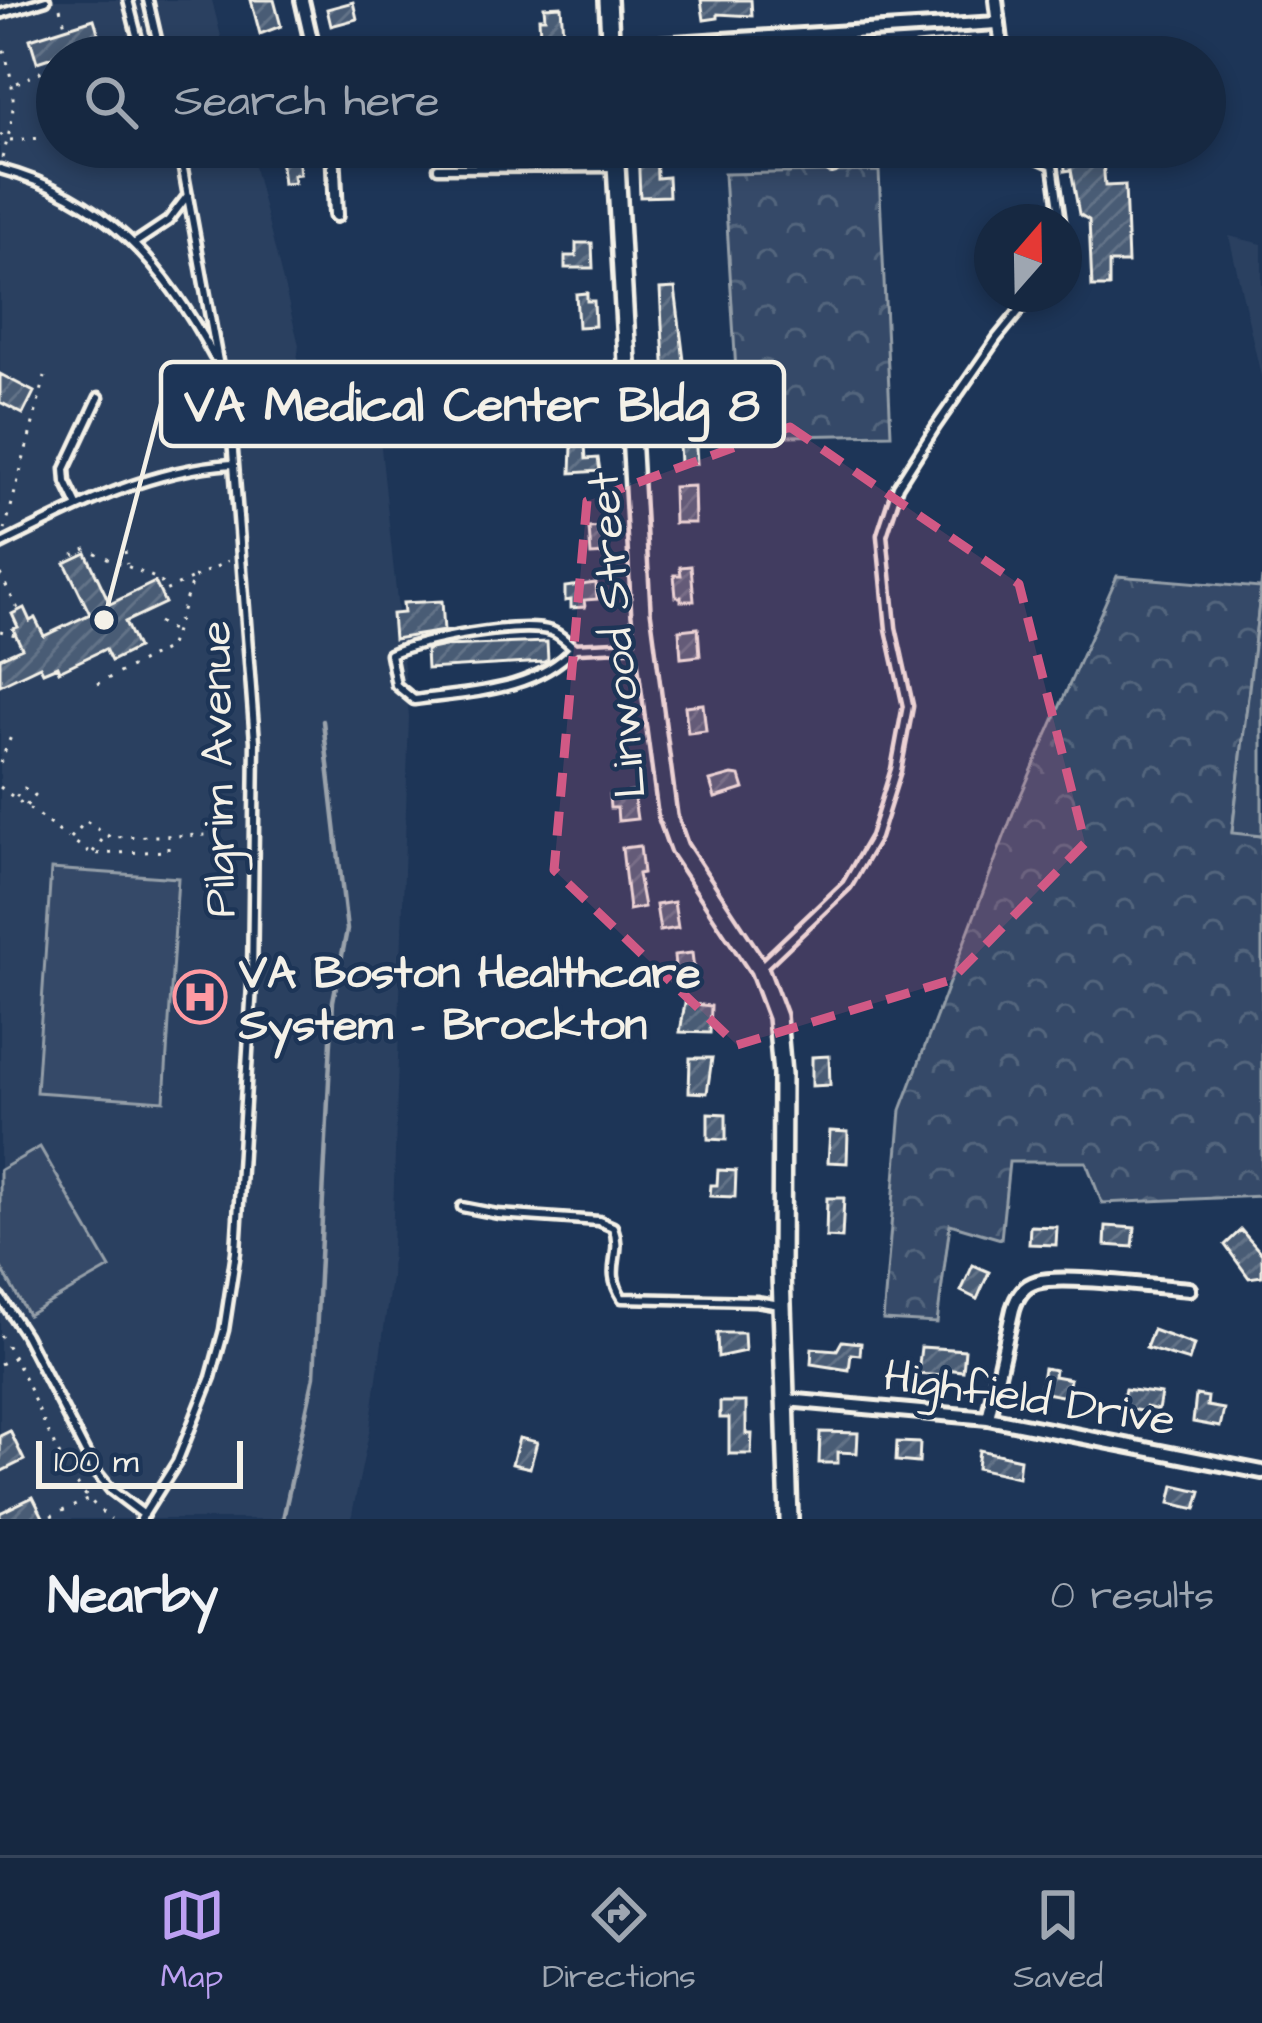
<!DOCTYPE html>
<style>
body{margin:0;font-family:"Architects Daughter",sans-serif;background:#23344c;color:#f1f3f6}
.compass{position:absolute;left:974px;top:204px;width:108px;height:108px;border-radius:50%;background:#162841;box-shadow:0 6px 18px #0003;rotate:20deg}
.scale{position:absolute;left:36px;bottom:30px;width:207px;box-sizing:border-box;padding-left:12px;border:6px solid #f4f1e8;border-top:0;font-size:33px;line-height:42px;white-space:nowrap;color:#f4f1e8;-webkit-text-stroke:9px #1d3557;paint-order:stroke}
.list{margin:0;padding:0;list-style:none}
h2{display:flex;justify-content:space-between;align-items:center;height:156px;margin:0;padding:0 48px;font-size:51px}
h2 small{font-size:39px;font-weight:400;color:#9ea6b1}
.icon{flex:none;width:66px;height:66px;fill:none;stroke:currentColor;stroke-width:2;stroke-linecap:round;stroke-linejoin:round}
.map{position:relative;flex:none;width:1262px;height:1519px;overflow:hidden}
.search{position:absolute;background:#162841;box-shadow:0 6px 18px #0003;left:36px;right:36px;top:36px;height:132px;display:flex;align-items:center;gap:30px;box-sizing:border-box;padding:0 42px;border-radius:66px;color:#9ea6b1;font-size:45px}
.sheet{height:336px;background:#162841}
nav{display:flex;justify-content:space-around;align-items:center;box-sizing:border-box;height:168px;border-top:3px solid #35445a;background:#162841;font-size:33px;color:#9ea6b1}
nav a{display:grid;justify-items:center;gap:6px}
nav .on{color:#bca0f2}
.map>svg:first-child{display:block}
.built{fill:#2a4060}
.forest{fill:url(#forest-crowns);stroke:#949ea8;stroke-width:3}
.park{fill:#354a67;stroke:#949ea8;stroke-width:3}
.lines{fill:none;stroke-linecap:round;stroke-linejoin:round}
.stream{stroke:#9aa2ab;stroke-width:4.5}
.building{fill:url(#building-hatch);stroke:#f4f1e8;stroke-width:3}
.lane-casing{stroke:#f4f1e8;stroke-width:15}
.street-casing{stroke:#f4f1e8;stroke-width:20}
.secondary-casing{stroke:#f4f1e8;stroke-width:24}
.path{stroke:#f4f1e8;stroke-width:3;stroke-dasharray:3 9;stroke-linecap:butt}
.lane{stroke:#1d3557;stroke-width:6}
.street{stroke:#1d3557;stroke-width:10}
.secondary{stroke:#1d3557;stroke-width:15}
.marked{fill:#d15985;fill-opacity:0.2;stroke:#d15985;stroke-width:9;stroke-dasharray:24 15;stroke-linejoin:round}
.labels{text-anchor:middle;stroke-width:9;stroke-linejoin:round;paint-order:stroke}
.street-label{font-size:45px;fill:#f4f1e8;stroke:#1d3557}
.poi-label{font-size:45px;font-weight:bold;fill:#f4f1e8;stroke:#1d3557;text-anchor:start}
.leader{fill:none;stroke:#f4f1e8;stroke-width:4.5}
.callout-dot{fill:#f4f1e8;stroke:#1d3557;stroke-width:4.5}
.callout{fill:#1d3557;stroke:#f4f1e8;stroke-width:4.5}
.callout-label{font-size:48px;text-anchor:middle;font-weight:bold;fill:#f4f1e8}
</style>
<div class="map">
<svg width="1262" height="1519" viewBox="0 0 1262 1519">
<defs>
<pattern id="forest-crowns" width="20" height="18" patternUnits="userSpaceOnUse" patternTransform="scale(3)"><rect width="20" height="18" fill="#354a67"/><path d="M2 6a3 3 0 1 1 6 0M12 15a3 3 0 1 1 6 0" fill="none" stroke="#53657d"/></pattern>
<pattern id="building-hatch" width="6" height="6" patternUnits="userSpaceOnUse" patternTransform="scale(3)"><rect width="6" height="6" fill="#485b74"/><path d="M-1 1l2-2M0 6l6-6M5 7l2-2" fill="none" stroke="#637388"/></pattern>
</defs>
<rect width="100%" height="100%" fill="#1d3557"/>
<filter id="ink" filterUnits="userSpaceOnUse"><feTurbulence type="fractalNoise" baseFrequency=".00833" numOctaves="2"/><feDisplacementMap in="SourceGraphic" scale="24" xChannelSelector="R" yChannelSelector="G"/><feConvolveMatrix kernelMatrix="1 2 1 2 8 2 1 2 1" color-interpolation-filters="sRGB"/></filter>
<g filter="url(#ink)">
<path class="built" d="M0,0H212L226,57H57V147H249L299,345L288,435L380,438L409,716L391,1278L370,1428L351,1519H0Z
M1229,236L1262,244V380Z"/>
<path class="forest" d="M879,171L891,434L740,437L724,174Z
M1117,576L1261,588L1232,832L1262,836V1196L1102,1203L1086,1162H1009L1001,1239L950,1224L937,1323L883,1320L901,1110L1013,813Z"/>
<path class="park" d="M1262,578V836L1232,833Z
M51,869L178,878L164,1101L36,1092Z
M40,1147L110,1268L28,1315L0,1266V1170Z"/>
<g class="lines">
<path class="stream" d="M283,1519L314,1376L333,1001L347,930L323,721"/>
</g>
<path class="building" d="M251,0H274L281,26L260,34Z
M701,0H751L752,16L718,14V18L704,20Z
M353,2L357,19L331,26L327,9Z
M561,6L563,34L540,35L539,18H545L544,7Z
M94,19L101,42L94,44L97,52L91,57H76L74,50L37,62L30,39Z
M969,39V45H977L976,57H917L916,44Z
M297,147L300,174L293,175L294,183L283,184L279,148Z
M638,147H656L657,178L668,177L669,196L640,197Z
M1064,147H1102L1105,186L1125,185L1128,263H1109V287H1092L1089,220L1079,214L1071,170L1065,171Z
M576,243H592L593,268H565V256H576Z
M675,288L686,377L665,379L660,289Z
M587,293V301H594L595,326L578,327L576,294Z
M0,374L34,392L23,414L0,402Z
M693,404L697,463L680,464L677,405Z
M585,445L586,459L598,458L600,471L571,473L572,446Z
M694,486L695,523H674L673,487Z
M607,527L608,554L591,555L589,528Z
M86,553L110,604L155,582L165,603L125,622L137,648L111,661L105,649L59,671L57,666L43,672L40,666L0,685V658L22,648L13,629L18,627L12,614L24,608L30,621L35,618L44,636L90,614L65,563Z
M691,566L694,601H681V597H676L674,575H681L680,567Z
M596,583L597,599L584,600L585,607L571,608V600L565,601V587Z
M442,601L444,631L394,639L392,614L404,613L403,603Z
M698,628L700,656L681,658L679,630Z
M547,642L548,660L544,662L427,669L426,650L445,646Z
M703,704L706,731L688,733L685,706Z
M732,775L740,776L744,789L715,798L710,781Z
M633,792L637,819L618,821L617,808H610L609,795Z
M640,846L643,873L638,874L644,907L629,910L622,848Z
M674,902L678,928L660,931L656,905Z
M692,953L695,978L676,980L674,955Z
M685,1003L711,1006L710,1033L680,1032Z
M829,1056L830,1085L812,1086V1057Z
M690,1058H712L707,1093L689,1092Z
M708,1113L726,1114V1140L708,1139Z
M830,1131L848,1132L847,1163L828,1162Z
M718,1170L736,1171L735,1197L710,1196L711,1185H717Z
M827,1198H844L842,1238L826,1237Z
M1030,1226L1057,1227L1056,1245L1029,1244Z
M1106,1226L1135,1228L1133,1247L1105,1245Z
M1241,1230L1262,1254V1276L1249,1278L1225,1245Z
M973,1265L989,1272L977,1299L961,1291Z
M1153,1330L1194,1345L1189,1361L1146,1348Z
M717,1333H744L745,1351L718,1357Z
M842,1341L861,1343L860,1355L851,1354L849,1370L811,1364L812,1348L837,1350Z
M921,1347L965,1350L963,1371L945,1369L944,1376L918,1374Z
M1044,1368L1055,1370L1054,1376L1070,1379L1067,1397L1040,1392Z
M1125,1389L1161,1394L1158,1410L1146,1407L1145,1412L1121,1407Z
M1196,1395L1208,1397L1207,1406L1224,1409L1220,1427L1193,1422Z
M720,1402H746V1434H752L751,1454H729V1418H720Z
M10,1431L24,1460L0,1472V1436Z
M820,1432L858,1433L857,1453L838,1452V1463H819Z
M519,1438L537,1442L530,1468L512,1464Z
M897,1442L920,1443L919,1463L896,1461Z
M979,1450L1020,1459L1018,1477L977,1468Z
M1174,1485L1201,1491L1196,1509L1170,1503Z
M33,1497L44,1519H0V1513Z"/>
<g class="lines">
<g class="lane-casing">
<path id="lane" d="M128,0L139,43
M148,0L161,57
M0,14L46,0
M110,56L157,41
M1018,149L1053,165L1061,222
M438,168L615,167
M0,169C105,197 165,265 214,357
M135,243L168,221L188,195
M78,507L66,482L65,469L99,397
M0,545C76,507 146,470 232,464
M575,648C568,643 559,633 551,631C522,621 418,640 390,654L396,685L414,700C472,692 533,692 575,648L641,645
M761,967L847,885L875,837L896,770L908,706L891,628L882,535L898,486L936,426L997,338L1033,294
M462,1207L498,1214L599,1221L613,1227C624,1256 603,1268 622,1298L756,1301L780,1305
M0,1297L25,1335L94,1469L111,1490L144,1515
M141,1519L177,1462L211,1377L224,1330L236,1252L252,985L255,741L232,438L179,147"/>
</g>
<g class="street-casing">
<path id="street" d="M302,0L315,57
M996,0L1003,57
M819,37L821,57
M610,47L997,23
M333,147L336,215
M831,147L832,165
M1018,147V149
M786,1400L988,1418L1262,1472
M988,1418L1013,1309C1017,1296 1023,1286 1037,1282C1061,1274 1158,1287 1189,1289"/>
</g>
<g class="secondary-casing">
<path id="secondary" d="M608,0L611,57
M615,147L641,613L668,817L679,848L759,969L777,1017L782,1074L781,1274L789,1519"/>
</g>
<path class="path" d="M60,8L66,28
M0,38C16,87 18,108 2,158
M17,83L57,64
M0,134L8,140L45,138
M5,530L45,377
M125,551L127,564
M73,555L86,549L160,580L165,591L191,579
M0,574L20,613
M158,622L173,631
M0,631L15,635
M97,684L169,648L193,578L228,561
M0,763L12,734
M0,787L68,838
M16,797L24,788L35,795L26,806
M168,835V851L92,854L70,839L86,821L110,837L210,835
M93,852L105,836
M0,1335C40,1393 53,1477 111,1519
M0,1364L14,1357
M51,1516L87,1500"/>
<use href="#lane" class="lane"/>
<use href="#street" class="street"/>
<use href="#secondary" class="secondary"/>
</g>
</g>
<path class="marked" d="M790,427L1019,584L1085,843L951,980L737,1045L554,870L587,501Z"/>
<defs>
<g id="hospital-ring" transform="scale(2.7)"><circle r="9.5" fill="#1d3557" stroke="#ff9aa2" stroke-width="1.5"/><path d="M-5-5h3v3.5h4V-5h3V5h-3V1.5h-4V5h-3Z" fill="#ff9aa2"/></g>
</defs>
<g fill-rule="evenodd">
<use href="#hospital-ring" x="200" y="997"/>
</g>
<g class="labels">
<g class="street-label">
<text transform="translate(615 635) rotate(-95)" y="16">Linwood Street</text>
<text transform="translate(216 769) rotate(-91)" y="16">Pilgrim Avenue</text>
<text transform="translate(1030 1396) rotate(9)" y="16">Highfield Drive</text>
</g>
<g class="poi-label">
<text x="239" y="987">VA Boston Healthcare<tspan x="239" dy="52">System - Brockton</tspan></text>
</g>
</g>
<path class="leader" d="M104 620L161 404"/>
<circle class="callout-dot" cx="104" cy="620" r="12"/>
<rect class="callout" x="161" y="362" width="623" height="84" rx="12"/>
<g class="callout-label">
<text x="472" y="421">VA Medical Center Bldg 8</text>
</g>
</svg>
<svg class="compass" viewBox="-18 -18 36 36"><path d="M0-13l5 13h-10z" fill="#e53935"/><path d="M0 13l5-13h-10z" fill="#9ea6b1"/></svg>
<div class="scale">100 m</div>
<div class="search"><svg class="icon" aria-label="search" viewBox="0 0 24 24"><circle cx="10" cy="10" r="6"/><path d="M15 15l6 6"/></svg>Search here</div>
</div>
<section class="sheet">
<h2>Nearby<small>0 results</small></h2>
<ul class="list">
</ul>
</section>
<nav>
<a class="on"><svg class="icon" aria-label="map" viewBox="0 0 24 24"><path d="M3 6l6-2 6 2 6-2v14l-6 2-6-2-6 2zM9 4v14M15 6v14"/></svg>Map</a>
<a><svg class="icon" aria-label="directions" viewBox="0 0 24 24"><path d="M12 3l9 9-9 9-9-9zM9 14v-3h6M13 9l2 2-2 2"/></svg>Directions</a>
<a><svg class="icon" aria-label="saved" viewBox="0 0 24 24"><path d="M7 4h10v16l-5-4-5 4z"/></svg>Saved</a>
</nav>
